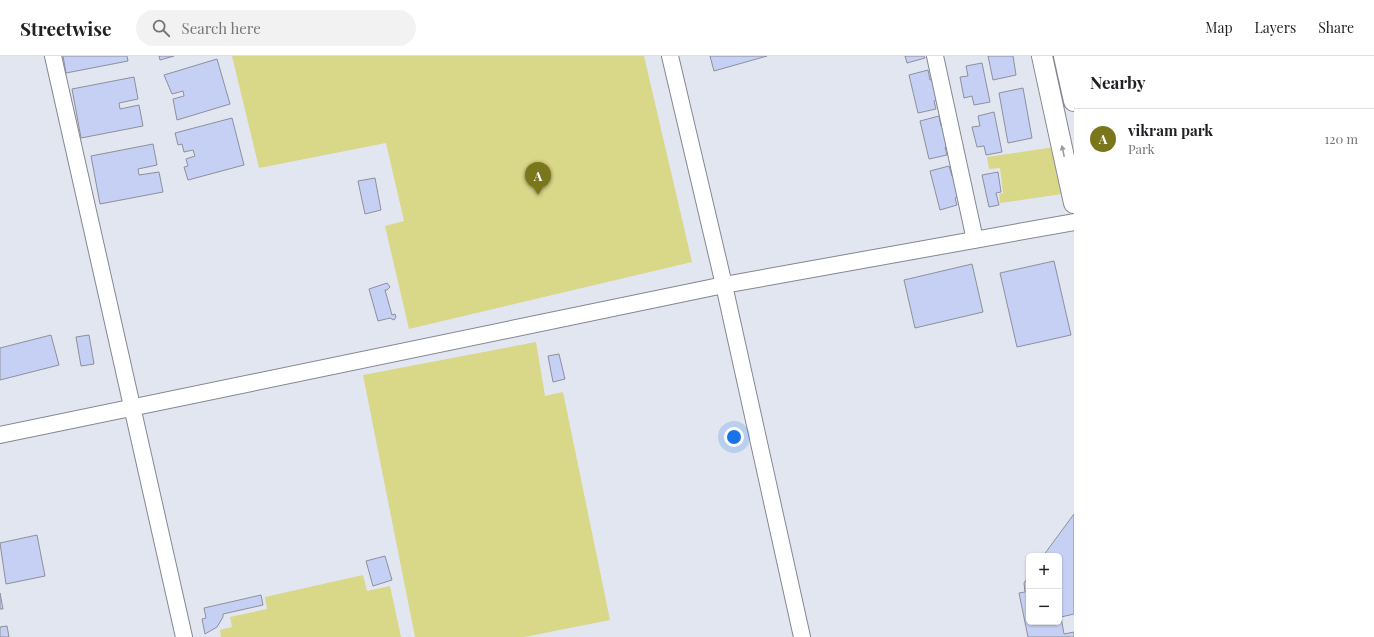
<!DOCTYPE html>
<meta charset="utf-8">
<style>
body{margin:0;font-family:"Playfair Display",serif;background:#f2f2f2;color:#202124}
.controls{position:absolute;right:12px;bottom:12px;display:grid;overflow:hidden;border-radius:6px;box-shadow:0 1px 3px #0004}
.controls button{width:36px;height:36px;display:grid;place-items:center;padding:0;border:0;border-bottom:1px solid #e0e0e0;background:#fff;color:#202124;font:20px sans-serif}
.you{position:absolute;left:734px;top:381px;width:14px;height:14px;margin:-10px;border:3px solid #fff;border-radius:50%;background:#1a73e8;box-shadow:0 0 0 6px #1a73e833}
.badge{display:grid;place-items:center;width:26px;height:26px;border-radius:50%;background:#7a761b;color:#fff;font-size:13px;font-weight:700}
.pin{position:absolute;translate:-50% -33px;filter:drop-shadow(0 1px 2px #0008)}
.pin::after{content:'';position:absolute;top:21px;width:14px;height:12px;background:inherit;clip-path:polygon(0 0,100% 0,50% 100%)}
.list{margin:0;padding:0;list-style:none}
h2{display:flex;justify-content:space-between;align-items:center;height:52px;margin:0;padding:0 16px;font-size:17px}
h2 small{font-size:13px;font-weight:400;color:#757577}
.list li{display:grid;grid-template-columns:26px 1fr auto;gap:12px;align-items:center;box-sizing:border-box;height:60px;padding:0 16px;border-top:1px solid #e0e0e0}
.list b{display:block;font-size:15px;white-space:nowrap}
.list p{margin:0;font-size:13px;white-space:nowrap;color:#757577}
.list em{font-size:13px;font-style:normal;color:#757577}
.icon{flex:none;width:22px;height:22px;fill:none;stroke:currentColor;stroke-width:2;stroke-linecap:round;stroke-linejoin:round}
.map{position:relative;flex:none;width:1074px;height:581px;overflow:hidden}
header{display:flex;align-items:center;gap:24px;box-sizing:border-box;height:56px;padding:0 20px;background:#fff;border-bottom:1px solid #e0e0e0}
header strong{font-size:19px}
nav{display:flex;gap:22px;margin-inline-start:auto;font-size:14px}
.search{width:280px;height:36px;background:#f2f2f2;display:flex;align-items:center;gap:10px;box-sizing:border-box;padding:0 14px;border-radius:22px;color:#757577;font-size:15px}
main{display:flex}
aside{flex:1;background:#fff}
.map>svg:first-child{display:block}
.green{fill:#d9d788}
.building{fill:#c5d0f4;stroke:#8d909b}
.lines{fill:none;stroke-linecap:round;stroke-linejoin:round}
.minor-casing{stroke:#848792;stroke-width:18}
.tertiary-casing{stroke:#848792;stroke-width:22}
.minor{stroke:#fff;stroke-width:16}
.tertiary{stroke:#fff;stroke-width:20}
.oneway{fill:#9c9d9f}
</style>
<header>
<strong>Streetwise</strong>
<div class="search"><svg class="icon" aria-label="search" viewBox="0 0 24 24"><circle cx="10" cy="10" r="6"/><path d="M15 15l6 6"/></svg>Search here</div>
<nav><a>Map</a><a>Layers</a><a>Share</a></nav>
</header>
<main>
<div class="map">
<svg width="1074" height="581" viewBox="0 0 1074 581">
<rect width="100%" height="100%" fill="#e2e6f1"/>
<path class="green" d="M232,0H644L692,206L409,273L385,170L404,165L386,87L259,112Z
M1055,91L1062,138L1000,147L999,138L1003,137L1000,112L989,113L987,101Z
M536,286L545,340L563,336L610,564L524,581H415L363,319Z
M363,519L367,535L390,530L401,581H221L220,574L232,571L230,561L267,553L265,541Z"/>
<path class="building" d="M63,0H127L128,5L66,17Z
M159,0H174L160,4Z
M710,0H767L714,15Z
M905,0H924L925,2L907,7Z
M988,0H1013L1016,19L993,24Z
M217,3L230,48L177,64L173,43L184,40L183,35L172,38L164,19Z
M982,7L990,46L974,49L972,40L964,42L960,21L968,20L966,10Z
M928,14L930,24L937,22L942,43L934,45L936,53L918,57L909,19Z
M134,21L138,43L119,47L120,53L139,49L143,70L81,82L72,33Z
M1023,32L1032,82L1008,87L999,37Z
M994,56L1002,96L986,99L984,90L977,91L972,71L980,70L978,60Z
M939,60L941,70L948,68L953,89L945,91L947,99L929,103L920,65Z
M232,62L244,109L188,124L184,111L188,110L186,103L195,100L193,94L184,96L182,88L178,89L175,77Z
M153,88L157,109L138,113L139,119L159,116L163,136L100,148L91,100Z
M949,110L952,120L958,118L963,139L955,142L957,149L940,154L930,115Z
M998,116L1001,136L996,137L999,149L989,151L982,119Z
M375,122L381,154L365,158L358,125Z
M1054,205L1071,279L1017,291L1000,217Z
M972,208L983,256L915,272L904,224Z
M387,227L390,231L387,234H385L392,259L395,258L396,261L394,264L390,262L378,265L369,233Z
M51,279L59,309L0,324V292Z
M89,279L94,308L81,310L76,281Z
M559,298L565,323L553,326L548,300Z
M1074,458V558L1061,561L1064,578L1074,576V581H1028L1019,537L1025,536L1024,527L1029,520V566H1059V500H1043Z
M37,479L45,520L6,528L0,487Z
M385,500L392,524L373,530L366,505Z
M0,537L3,553H0Z
M261,539L263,549L223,558V561L217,571L205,578L202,563L206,562L204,552Z
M7,570L9,581H0V571Z"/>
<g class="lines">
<g class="minor-casing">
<path id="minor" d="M53,0L184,581
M670,0L724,229L802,581
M935,0L975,184
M0,379L724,229L1074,166"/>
</g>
<g class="tertiary-casing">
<path id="tertiary" d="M1042,0L1074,147
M1064,0L1074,45"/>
</g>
<use href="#minor" class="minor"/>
<use href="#tertiary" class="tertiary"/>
</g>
<defs><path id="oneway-solid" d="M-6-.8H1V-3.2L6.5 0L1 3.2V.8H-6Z"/></defs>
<use class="oneway" href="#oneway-solid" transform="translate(1063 95) rotate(-102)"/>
</svg>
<div class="controls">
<button>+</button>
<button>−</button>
</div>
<div class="you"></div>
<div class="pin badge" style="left:538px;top:139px">A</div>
</div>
<aside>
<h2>Nearby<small></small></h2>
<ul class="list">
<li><span class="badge">A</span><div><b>vikram park</b><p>Park</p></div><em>120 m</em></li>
</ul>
</aside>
</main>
